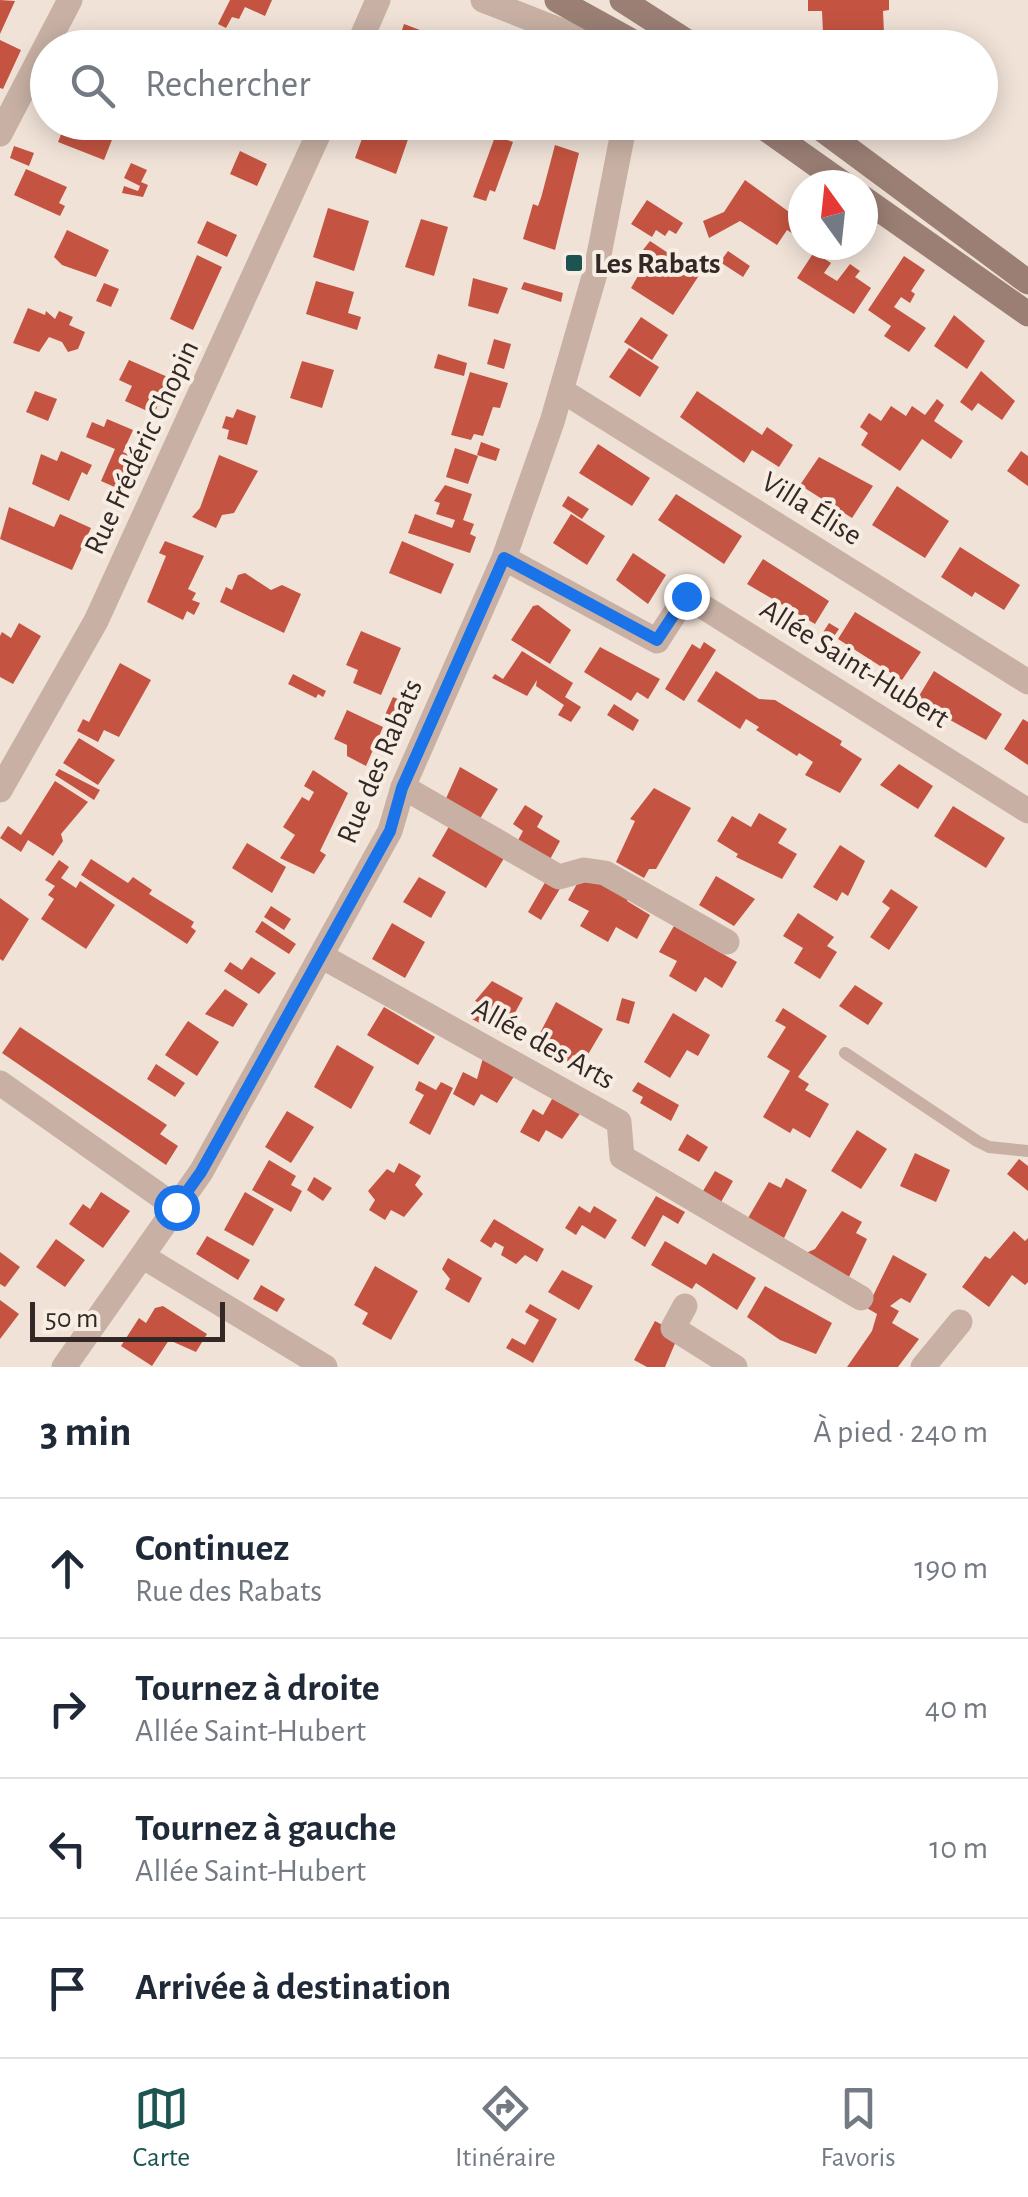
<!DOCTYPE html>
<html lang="fr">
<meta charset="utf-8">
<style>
body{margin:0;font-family:"Alegreya Sans",sans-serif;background:#f6f6f7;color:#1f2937}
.compass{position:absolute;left:788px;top:170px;width:90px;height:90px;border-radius:50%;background:#fff;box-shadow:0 5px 25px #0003;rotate:345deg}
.scale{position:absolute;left:30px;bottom:25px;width:195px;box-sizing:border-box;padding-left:10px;border:5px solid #332825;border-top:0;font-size:28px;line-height:35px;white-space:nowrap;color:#332825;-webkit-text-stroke:8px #f8ede3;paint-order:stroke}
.stop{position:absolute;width:30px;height:30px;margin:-22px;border:8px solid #1a73e8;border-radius:50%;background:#fff}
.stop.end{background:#1a73e8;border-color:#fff;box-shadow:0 2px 10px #0008}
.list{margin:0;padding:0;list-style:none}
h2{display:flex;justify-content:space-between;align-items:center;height:130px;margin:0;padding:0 40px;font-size:42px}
h2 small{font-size:32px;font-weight:400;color:#747a83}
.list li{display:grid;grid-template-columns:65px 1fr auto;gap:30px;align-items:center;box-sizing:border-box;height:140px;padding:0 40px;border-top:2px solid #e0e1e3}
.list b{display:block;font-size:38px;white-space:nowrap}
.list p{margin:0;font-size:32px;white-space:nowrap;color:#747a83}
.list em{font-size:32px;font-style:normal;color:#747a83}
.icon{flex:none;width:55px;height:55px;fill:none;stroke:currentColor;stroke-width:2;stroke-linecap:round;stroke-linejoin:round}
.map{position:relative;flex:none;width:1028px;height:1367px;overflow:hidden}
.search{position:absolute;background:#fff;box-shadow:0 5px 25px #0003;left:30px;right:30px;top:30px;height:110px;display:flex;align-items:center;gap:25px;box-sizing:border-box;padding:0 35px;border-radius:55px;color:#747a83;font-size:38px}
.sheet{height:690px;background:#fff}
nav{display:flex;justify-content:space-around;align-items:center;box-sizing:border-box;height:140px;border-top:2px solid #e0e1e3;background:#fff;font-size:28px;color:#747a83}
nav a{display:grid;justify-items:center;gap:5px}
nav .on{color:#1c5452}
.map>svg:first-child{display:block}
.building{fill:#c45441}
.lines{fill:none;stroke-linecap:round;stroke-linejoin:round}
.lane{stroke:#c8b1a4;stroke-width:12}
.street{stroke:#c8b1a4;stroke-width:25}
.secondary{stroke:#9b7f75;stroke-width:25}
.route{stroke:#1a73e8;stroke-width:12}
.poi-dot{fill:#1c5452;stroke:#f8ede3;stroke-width:4}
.labels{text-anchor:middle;stroke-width:8;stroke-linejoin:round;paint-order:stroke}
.poi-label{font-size:30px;font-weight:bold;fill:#332825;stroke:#f8ede3;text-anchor:start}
.street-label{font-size:30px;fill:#332825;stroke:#f8ede3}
</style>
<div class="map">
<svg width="1028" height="1367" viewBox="0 0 1028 1367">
<rect width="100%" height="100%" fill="#f0e2d7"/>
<path class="building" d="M0,0L15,1L0,34Z
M230,0H272L265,16L245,7L239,19L232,17L226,28L218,24Z
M808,0H889V10L883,11L884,33H823L822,11H808Z
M404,24L444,39L441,48H396Z
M0,40L21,50L3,89L0,88Z
M66,122H90L115,132L104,160L58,142Z
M235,122H273L266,140L233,127Z
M368,122H414L396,174L355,158Z
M500,123L512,128L507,140L513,142L495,192L490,190L486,201L473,197Z
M555,145L579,153L555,250L523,239L533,204L538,206L541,198Z
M14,146L34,153L29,166L10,158Z
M240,151L267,164L257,186L230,174Z
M131,163L147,170L141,182L148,185L143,197L122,193L124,186L138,191L140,186L124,178Z
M26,169L67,187L59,203L65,206L60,216L14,195Z
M745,180L796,217L803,205V240L787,230L777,245L740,221L709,238L703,221L724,212Z
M647,200L683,223L676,234L669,230L665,236L656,230L652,237L631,224Z
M328,208L369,221L354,271L313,257Z
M421,219L448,227L434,276L405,267Z
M207,221L237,235L227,257L197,243Z
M67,230L109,250L96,277L62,265L54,257Z
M650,241L700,274L673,315L631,288L650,255L643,250Z
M728,251L750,266L743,277L720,262Z
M814,252L831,263L824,273L837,281L850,264L860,271L855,277L871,288L854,314L797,278Z
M197,255L222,267L193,330L170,319Z
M904,256L925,270L911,291L915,294L910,303L901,297L894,307L926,328L909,352L884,336L891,326L868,310Z
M473,278L508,288L498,314L468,306Z
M316,281L354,292L348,313L361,317L357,330L306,314Z
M524,282L563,293L561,302L521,289Z
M104,283L119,289L111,307L96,301Z
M28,308L45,315L46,311L55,319L59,311L73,317L69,325L85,332L78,349L68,352L62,342L49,337L39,352L13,343Z
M954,315L985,341L967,369L934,346Z
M641,317L668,335L652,360L624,342Z
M494,339L511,344L504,369L487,364Z
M629,348L659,367L640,397L609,377Z
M438,354L467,363L464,376L434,368Z
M129,360L170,378L154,414L125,401L132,386L119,380Z
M302,361L334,370L322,408L290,398Z
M981,371L1015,401L1002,420L978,403L972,411L960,402Z
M470,372L508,383L500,408L493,407L483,436L474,434L471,440L451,435Z
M35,391L57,399L48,421L26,412Z
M697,391L762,435L767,427L793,445L779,467L752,450L744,463L680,417Z
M937,399L944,405L934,421L963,441L951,459L922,439L900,471L861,445L868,433L860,427L869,413L881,421L891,406L906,416L912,406L925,415Z
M237,409L256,416L247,445L227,439L229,430L222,428L226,416L233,418Z
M107,419L133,430L123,452L140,460L126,492L101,481L115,449L86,437L92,422L104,427Z
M481,442L500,449L496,461L477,455Z
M598,444L650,478L632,506L579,473Z
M455,448L478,456L468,484L446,477Z
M61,451L92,465L87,475L82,472L69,501L32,484L41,454L57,461Z
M1021,451L1028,456V486L1007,471Z
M219,455L258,471L234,513L222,515L216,528L192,517L200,508Z
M819,457L873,486L852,518L800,485Z
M445,485L472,494L463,520L474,524L470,534L476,537L470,553L408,533L415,514L452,528L455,520L436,514L440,503L434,501Z
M897,486L949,521L925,558L872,525Z
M676,494L742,536L724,564L658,520Z
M568,496L589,509L582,519L562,506Z
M9,507L54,527L60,514L91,528L72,570L0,539Z
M571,514L605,536L587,565L553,543Z
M165,541L204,556L188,589L196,593L192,600L200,603L194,615L187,611L183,620L147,602L166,556L159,553Z
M402,541L454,564L441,594L389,573Z
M960,547L1020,585L1004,610L975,592L972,597L941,577Z
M633,553L666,575L648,604L616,580Z
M763,559L829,601L815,624L747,584Z
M245,573L271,590L282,585L301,594L284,633L220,602L226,587L232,590L238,575Z
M538,605L571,630L550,664L511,640L533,606Z
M855,612L921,652L902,680L838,639Z
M19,623L41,636L13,684L0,677V636L2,632L11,638Z
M829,623L839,629L824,651L815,645Z
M361,631L401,648L381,695L353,683L358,670L346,665Z
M704,642L716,650L684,701L665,689L692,644L700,649Z
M600,647L660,679L648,699L637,692L631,701L584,672Z
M522,651L573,683L565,697L581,707L571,722L558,715L564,705L536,686L537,680L527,696L492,678L495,674L503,679Z
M120,663L151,680L119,737L104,730L98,742L77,731L83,719L89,722Z
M716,671L759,699L775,700L842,741L840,745L862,759L840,793L805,775L813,762L799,753L797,756L756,730L759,727L746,719L740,729L697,701Z
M934,671L1002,714L986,740L916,701Z
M293,674L326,691L323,697L318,694L316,698L288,684Z
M393,697L414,706L407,725L385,715Z
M614,704L639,720L633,731L607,715Z
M347,710L383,727L366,766L347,756V745L334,739Z
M1023,719L1028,722V765L1004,749Z
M79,738L115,760L98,785L63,763Z
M899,764L933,786L918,809L880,785Z
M460,767L498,789L478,822L444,803Z
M59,769L100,790L94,800L55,775Z
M313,770L348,793L320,851L326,855L314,874L280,858L295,835L283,827L302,797L309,801L314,792L304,786Z
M55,781L88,802L61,834L63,841L53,856L28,840L21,852L0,838L8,826L21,835Z
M654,788L691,808L656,869H649L644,878L616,862L635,821L630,819Z
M525,805L543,816L537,827L560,841L548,863L516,844L523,831L513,824Z
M953,806L1005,838L986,868L934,836Z
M759,813L787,829L778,843L797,854L782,879L736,857L738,854L717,841L732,816L751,827Z
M451,823L506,855L486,888L432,856Z
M247,843L286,867L272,893L232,868Z
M840,845L865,861L848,896L842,892L837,901L813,887Z
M91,859L128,883L133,877L152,890L149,894L194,922L191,927L196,931L187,944L81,875Z
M59,860L69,867L61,878L76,888L80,881L115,905L86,949L41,919L54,899L48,895L55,886L45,880Z
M582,875L629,898L627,901L650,915L637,939L616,927L608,942L580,926L589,911L568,900Z
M716,876L755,899L734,926L699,905Z
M419,877L446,892L431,918L403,902Z
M547,879L561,887L541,920L528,912Z
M891,889L918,907L889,950L870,937L890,908L882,902Z
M0,898L29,919L3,961L0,959Z
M271,906L291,919L284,930L264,917Z
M798,913L834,937L827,946L837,952L820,979L794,963L803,948L783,936Z
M262,921L296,944L289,954L255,932Z
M392,923L425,942L405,978L372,959Z
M674,926L737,962L722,988L705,977L696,992L669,976L677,961L659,952Z
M251,957L276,973L259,994L224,971L230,962L242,970Z
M492,981L523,998L503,1035L472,1019L480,1003L475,1001Z
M855,985L883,1003L868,1025L839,1006Z
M225,989L248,1004L233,1027L205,1014Z
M622,998L635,1002L629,1024L616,1020Z
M556,1002L603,1029L583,1063L573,1055L568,1062L561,1058L564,1052L538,1037Z
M384,1007L435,1037L418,1065L367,1035Z
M783,1008L827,1036L798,1077L809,1084L805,1090L829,1104L810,1138L793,1128L790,1133L763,1117L790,1071L767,1057L786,1027L775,1021Z
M673,1013L710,1035L698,1056L687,1050L670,1078L644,1062Z
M188,1021L219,1042L197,1076L165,1055Z
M20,1027L167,1125L160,1134L178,1146L166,1165L2,1053Z
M337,1045L374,1067L351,1109L314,1087Z
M483,1058L518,1070L497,1103L481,1094L474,1106L453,1094L463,1072L477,1079Z
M156,1064L185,1083L175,1097L147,1079Z
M419,1081L436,1090L441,1082L453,1088L430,1135L409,1123L424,1095L415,1090Z
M638,1082L679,1105L671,1121L640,1103L643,1097L632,1091Z
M556,1092L584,1108L562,1139L546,1130L539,1142L520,1132L533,1109L543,1115Z
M287,1111L314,1127L291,1163L265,1147Z
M857,1130L887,1149L861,1189L831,1171Z
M687,1134L708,1147L699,1162L678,1150Z
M915,1153L950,1170L936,1202L900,1186Z
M1019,1159L1028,1166V1191L1007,1174Z
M269,1160L296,1176L291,1185L302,1191L291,1212L252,1190Z
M399,1163L421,1176L415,1185L423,1194L404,1217L391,1210L385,1220L369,1210L375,1200L368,1191L387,1169L394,1173Z
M715,1171L733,1181L721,1202L703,1191Z
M314,1177L332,1188L323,1201L307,1190Z
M786,1178L807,1190L784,1238L748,1218L769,1182L781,1188Z
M101,1192L130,1211L103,1248L69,1224L83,1204L90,1209Z
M245,1192L274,1209L253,1246L224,1230Z
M656,1196L685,1212L678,1224L663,1215L645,1247L631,1238Z
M579,1206L590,1213L594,1206L617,1220L605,1239L582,1225L576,1235L565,1228Z
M842,1211L862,1222L856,1233L867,1239L847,1281L806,1253L815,1249Z
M494,1219L544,1249L537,1262L525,1255L516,1264L501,1255L504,1247L495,1242L491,1248L480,1241Z
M1014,1231L1025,1241L1028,1238V1282L1025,1285L1012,1275L989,1307L962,1287L985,1256L990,1259Z
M207,1236L250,1260L238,1280L196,1254Z
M56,1239L85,1260L65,1287L36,1267Z
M665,1241L706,1265L713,1253L756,1278L737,1310L696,1283L692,1289L651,1265Z
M0,1252L20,1267L5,1287L0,1284Z
M893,1255L927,1274L910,1303L901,1298L890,1306L899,1311L892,1323L919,1339L898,1367H847L872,1331L877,1314L867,1308Z
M448,1258L482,1278L469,1303L445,1289L450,1279L442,1269Z
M375,1266L418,1291L391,1340L362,1324L368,1313L354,1305Z
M562,1270L593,1286L579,1310L548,1292Z
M261,1285L285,1299L277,1312L253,1299Z
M765,1286L832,1323L816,1354L780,1340L747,1317Z
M0,1300L19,1314L0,1339Z
M530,1304L557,1319L533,1363L506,1348L512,1338L525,1345L539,1320L525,1312Z
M163,1306L207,1334L196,1352L169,1340L152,1366L121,1346L139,1318L146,1323L155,1308Z
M655,1321L679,1334L665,1367H647L634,1360Z"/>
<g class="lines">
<path class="lane" d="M845,1053L977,1141L989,1147L1028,1151"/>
<path class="street" d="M483,0L559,30L630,41
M357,48L378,0
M0,134L70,0
M561,390L1028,682
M504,558L657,641L686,596L1028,811
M403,787L559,877L584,870L605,873L727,942
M0,790L96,621L324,122
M323,957L619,1122L622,1157L861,1298
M0,1083L176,1207
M142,1256L325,1367
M685,1306L673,1328L735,1367
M64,1367L201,1172L390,831L403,787L504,558L552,422L596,270L625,122
M923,1367L960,1322"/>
<path class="secondary" d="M557,0L644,48
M622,0L697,48
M756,122L845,185
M812,122L1028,282
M863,198L1028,314"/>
</g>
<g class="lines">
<path class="route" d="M176,1207L201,1172L390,831L402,788L504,558L657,640L686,596"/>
</g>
<rect class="poi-dot" x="564" y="253" width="20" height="20" rx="5"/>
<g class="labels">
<g class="poi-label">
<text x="594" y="273">Les Rabats</text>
</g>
<g class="street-label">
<text transform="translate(141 447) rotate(-65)" y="10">Rue Frédéric Chopin</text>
<text transform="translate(812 508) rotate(32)" y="10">Villa Élise</text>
<text transform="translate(855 663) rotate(32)" y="10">Allée Saint-Hubert</text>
<text transform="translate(379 761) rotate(-67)" y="10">Rue des Rabats</text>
<text transform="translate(544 1043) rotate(29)" y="10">Allée des Arts</text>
</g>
</g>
</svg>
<svg class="compass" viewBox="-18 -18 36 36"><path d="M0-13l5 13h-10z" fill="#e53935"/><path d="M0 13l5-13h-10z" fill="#747a83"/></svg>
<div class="scale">50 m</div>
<div class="stop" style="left:176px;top:1207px"></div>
<div class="stop end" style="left:686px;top:596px"></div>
<div class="search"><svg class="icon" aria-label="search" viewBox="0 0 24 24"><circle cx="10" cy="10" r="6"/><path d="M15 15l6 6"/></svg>Rechercher</div>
</div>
<section class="sheet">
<h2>3 min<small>À pied · 240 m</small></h2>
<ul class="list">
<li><svg class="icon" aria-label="ahead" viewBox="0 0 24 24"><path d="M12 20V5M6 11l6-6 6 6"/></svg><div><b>Continuez</b><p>Rue des Rabats</p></div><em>190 m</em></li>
<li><svg class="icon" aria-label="right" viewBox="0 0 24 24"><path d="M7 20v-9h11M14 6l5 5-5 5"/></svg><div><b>Tournez à droite</b><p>Allée Saint-Hubert</p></div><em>40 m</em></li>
<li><svg class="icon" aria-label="left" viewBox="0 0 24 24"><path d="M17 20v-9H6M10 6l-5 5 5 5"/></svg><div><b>Tournez à gauche</b><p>Allée Saint-Hubert</p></div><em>10 m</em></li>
<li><svg class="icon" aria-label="arrive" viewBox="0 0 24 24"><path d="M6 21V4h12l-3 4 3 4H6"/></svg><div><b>Arrivée à destination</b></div></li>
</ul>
</section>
<nav>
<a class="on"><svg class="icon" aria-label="map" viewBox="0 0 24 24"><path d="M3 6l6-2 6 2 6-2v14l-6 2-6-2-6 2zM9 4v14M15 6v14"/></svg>Carte</a>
<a><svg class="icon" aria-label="directions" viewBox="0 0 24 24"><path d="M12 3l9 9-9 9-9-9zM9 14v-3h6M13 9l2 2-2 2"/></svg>Itinéraire</a>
<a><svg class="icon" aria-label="saved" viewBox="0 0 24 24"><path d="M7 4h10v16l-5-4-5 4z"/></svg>Favoris</a>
</nav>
